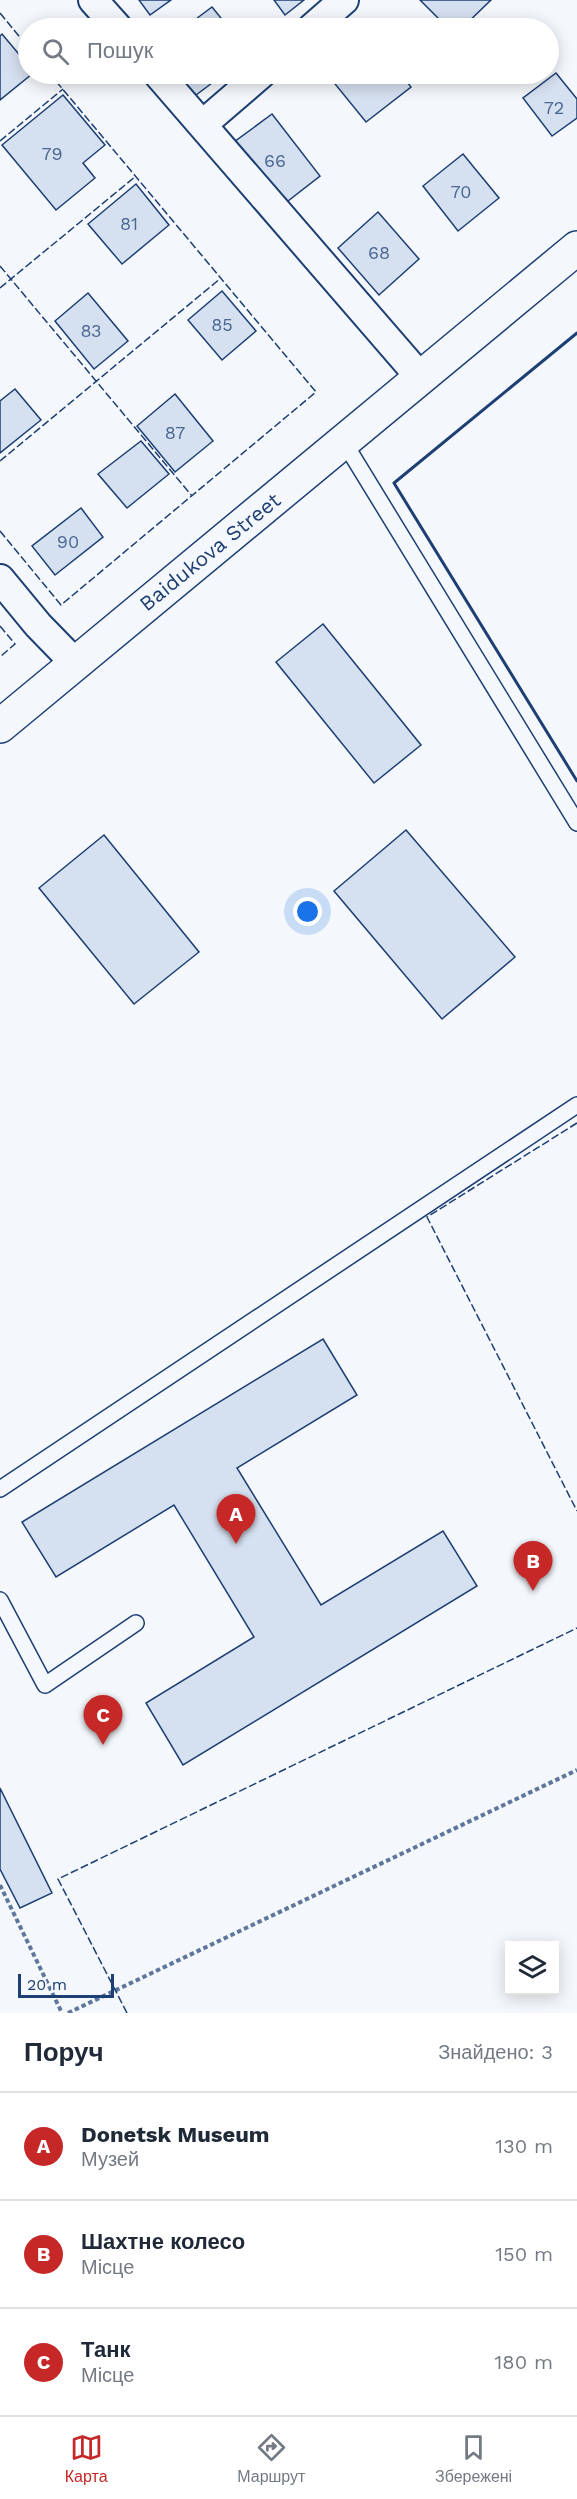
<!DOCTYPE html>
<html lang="uk">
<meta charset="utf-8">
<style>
body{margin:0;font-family:"Work Sans",sans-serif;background:#f6f6f7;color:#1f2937}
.controls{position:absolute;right:18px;bottom:18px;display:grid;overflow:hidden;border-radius:0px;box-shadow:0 3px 15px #0003}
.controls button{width:54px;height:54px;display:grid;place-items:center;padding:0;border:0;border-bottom:2px solid #e0e1e3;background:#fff;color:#1f2937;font:30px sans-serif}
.scale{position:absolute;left:18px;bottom:15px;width:96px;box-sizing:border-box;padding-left:6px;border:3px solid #1d3f73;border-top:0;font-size:16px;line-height:21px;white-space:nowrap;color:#1d3f73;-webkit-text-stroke:4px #f4f7fb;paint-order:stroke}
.you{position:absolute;left:308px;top:912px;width:21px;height:21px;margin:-15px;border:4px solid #fff;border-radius:50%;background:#1a73e8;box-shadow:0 0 0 9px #1a73e833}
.badge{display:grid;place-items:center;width:39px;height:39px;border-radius:50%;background:#c62828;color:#fff;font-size:20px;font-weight:700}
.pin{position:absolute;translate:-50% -50px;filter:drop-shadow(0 2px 3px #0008)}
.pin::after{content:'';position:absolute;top:32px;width:21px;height:18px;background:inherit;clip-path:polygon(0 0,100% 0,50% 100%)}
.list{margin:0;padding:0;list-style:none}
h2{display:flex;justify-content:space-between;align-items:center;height:78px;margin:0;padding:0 24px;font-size:26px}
h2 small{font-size:20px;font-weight:400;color:#747a83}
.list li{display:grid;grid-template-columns:39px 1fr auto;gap:18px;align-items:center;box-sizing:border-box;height:108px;padding:0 24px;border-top:2px solid #e0e1e3}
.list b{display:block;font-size:22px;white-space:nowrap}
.list p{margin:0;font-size:20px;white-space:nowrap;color:#747a83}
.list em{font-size:20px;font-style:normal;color:#747a83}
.icon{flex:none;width:33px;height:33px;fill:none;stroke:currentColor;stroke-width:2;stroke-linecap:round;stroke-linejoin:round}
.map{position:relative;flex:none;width:577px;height:2013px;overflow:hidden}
.search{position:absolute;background:#fff;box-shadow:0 3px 15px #0003;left:18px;right:18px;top:18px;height:66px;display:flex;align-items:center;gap:15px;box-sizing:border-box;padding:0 21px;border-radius:33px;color:#747a83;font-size:22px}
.sheet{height:402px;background:#fff}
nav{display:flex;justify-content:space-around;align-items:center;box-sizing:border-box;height:84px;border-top:2px solid #e0e1e3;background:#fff;font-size:16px;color:#747a83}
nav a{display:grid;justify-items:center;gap:3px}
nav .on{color:#c62828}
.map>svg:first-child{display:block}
.building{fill:#d5e0f0;stroke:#1d3f73;stroke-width:1.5}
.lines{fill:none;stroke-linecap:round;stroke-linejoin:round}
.lane-casing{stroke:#1d3f73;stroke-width:18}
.street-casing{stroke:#1d3f73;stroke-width:32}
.secondary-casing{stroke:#1d3f73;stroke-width:36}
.path{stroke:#5e769c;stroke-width:4;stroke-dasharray:4.5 3;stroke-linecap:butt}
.lane{stroke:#f4f7fb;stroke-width:15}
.street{stroke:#f4f7fb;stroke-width:28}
.secondary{stroke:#f4f7fb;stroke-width:33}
.fence{stroke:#1d3f73;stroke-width:1.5;stroke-dasharray:8 3;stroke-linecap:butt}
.wall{stroke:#1d3f73;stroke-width:3}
.labels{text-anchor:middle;stroke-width:4.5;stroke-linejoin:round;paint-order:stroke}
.number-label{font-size:18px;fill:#4b6792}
.street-label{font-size:21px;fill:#1d3f73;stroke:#f4f7fb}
</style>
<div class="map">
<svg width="577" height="2013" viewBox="0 0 577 2013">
<rect width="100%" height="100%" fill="#f4f7fb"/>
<path class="building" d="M139,0H171L150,15Z
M274,0H304L285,15Z
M420,0H491L462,28H448Z
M212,7L229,28H184Z
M2,34L28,65V74H32L0,100V36Z
M556,73L577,99V118L552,136L523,98Z
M173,74H224L192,98Z
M327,74H401L411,87L366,122Z
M63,95L105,145L83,163L95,178L56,210L2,145Z
M272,114L320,176L279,208L230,145Z
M463,154L499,198L458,231L423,186Z
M136,184L169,225L122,264L88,224Z
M378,212L419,259L379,295L338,248Z
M222,291L256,331L222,360L188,320Z
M88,293L128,341L94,369L55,321Z
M15,389L41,420L0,453V401Z
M175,394L213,441L175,472L137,426Z
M141,441L169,474L127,508L98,474Z
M81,508L103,537L55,575L32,546Z
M323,624L421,745L374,783L276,662Z
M406,830L515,957L442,1019L334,891Z
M104,835L199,952L134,1004L39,888Z
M323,1339L357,1395L237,1468L321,1605L443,1531L477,1586L183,1765L146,1703L254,1637L174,1505L56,1577L22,1522Z
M0,1788L52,1893L20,1908L0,1869Z"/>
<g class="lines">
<g class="lane-casing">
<path id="lane" d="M344,442L577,823
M0,1489L577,1105
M0,1600L45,1685L136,1623"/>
</g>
<g class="street-casing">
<path id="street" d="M93,0L118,28
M312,28L344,0
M158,74L421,378
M203,124L261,74
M0,579L38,625L75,663"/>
</g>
<g class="secondary-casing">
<path id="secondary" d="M0,726L577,248"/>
</g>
<path class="path" d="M0,1885L62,2013
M68,2013L577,1770"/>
<use href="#lane" class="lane"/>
<use href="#street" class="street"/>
<use href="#secondary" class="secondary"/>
<path class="fence" d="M0,13L28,47
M0,141L63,89
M0,266L192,496
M0,288L136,176
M0,461L221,278
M0,531L61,605L316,392L50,74
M0,626L15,644L0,657
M577,1123L427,1217L577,1511
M127,2013L58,1879L577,1628"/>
<path class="wall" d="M577,333L394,483L577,781"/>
</g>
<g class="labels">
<g class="number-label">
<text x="554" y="114">72</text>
<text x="52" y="160">79</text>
<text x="275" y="167">66</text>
<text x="461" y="198">70</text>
<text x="129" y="230">81</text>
<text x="379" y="259">68</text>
<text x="222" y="331">85</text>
<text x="91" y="337">83</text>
<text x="175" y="439">87</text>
<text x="68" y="548">90</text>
</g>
<g class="street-label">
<text transform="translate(210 552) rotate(-39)" y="7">Baidukova Street</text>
</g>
</g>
</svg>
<div class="controls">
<button><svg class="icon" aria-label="layers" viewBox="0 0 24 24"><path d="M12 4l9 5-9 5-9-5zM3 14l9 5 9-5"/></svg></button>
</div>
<div class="scale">20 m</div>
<div class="you"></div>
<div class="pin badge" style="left:236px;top:1544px">A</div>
<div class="pin badge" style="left:533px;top:1591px">B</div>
<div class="pin badge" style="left:103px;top:1745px">C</div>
<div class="search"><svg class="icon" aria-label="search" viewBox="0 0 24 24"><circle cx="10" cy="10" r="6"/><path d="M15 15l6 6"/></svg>Пошук</div>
</div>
<section class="sheet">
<h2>Поруч<small>Знайдено: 3</small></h2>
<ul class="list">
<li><span class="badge">A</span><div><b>Donetsk Museum</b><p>Музей</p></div><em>130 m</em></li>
<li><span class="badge">B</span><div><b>Шахтне колесо</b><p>Місце</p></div><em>150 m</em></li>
<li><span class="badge">C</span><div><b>Танк</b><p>Місце</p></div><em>180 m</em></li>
</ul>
</section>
<nav>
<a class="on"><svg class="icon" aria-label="map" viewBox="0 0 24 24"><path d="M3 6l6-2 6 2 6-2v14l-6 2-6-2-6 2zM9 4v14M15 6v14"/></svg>Карта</a>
<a><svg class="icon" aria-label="directions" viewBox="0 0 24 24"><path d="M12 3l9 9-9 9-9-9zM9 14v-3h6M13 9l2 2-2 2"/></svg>Маршрут</a>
<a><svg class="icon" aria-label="saved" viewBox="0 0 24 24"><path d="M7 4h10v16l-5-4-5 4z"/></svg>Збережені</a>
</nav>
